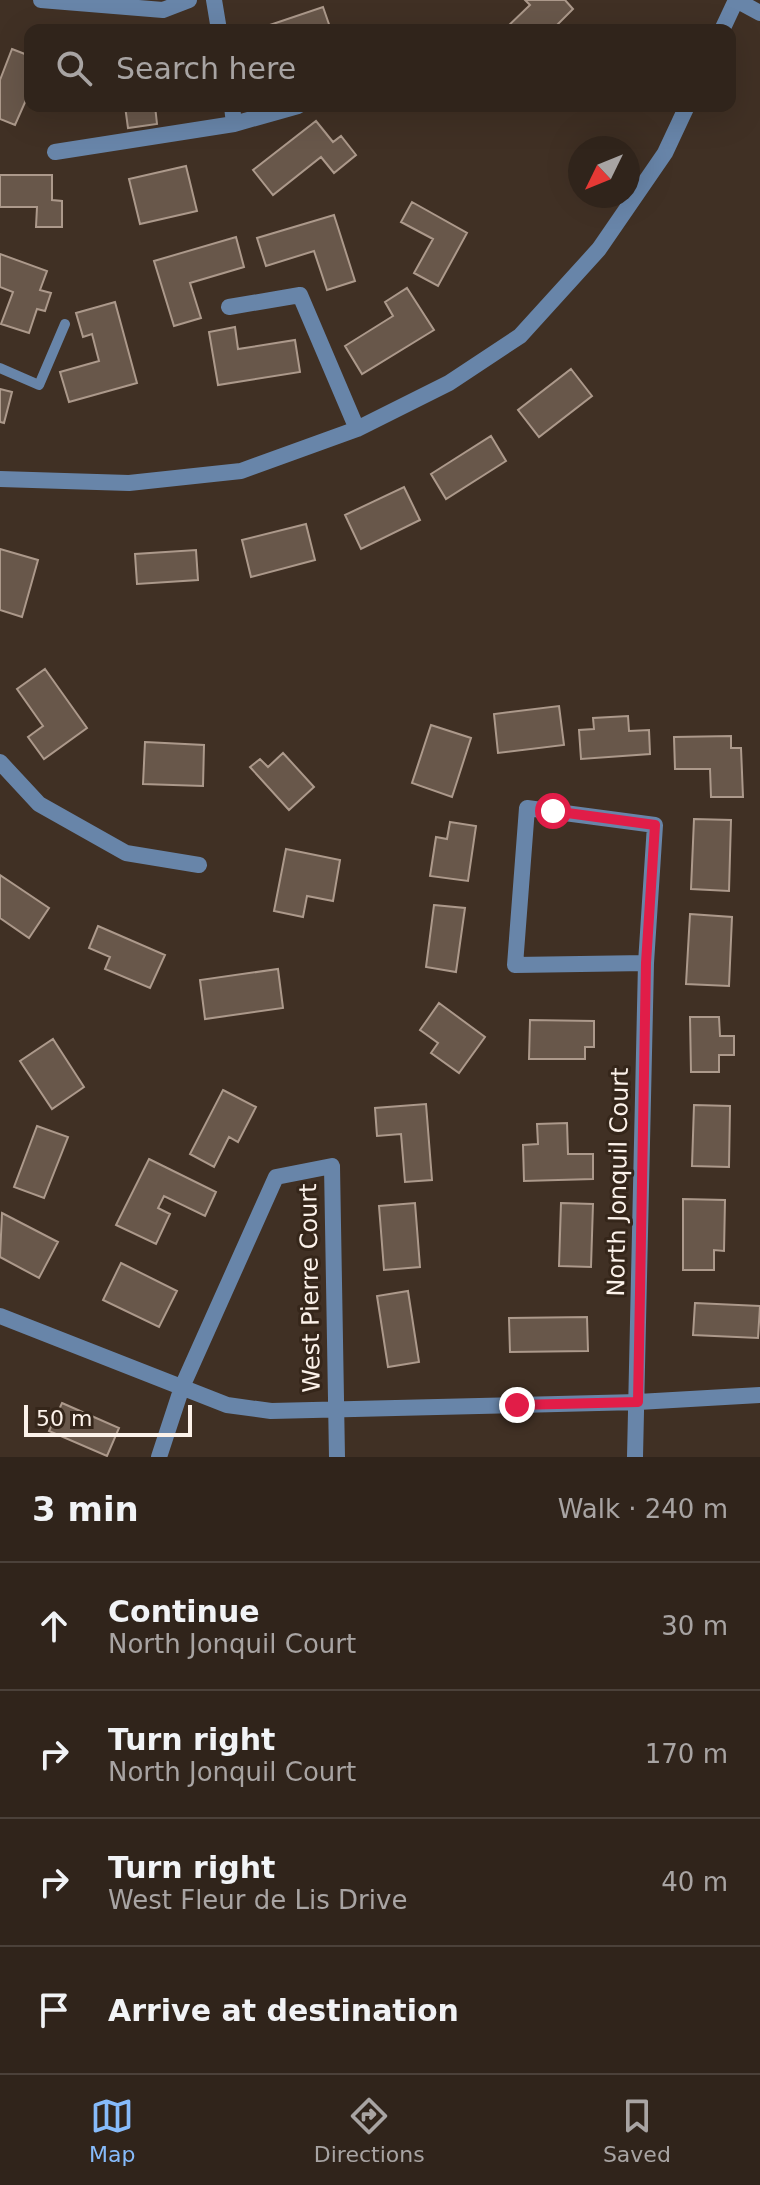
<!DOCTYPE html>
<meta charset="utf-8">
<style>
body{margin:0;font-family:"DejaVu Sans",sans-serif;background:#382c24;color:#f1f3f6}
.compass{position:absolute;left:568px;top:136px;width:72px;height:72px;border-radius:50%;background:#30241b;box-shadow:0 8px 32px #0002;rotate:227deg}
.scale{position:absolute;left:24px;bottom:20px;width:168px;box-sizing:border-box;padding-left:8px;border:4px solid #fcf2ea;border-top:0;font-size:22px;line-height:28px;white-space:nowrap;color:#fcf2ea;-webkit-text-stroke:6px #35261a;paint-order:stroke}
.stop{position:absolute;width:24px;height:24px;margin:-18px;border:6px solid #e11d48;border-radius:50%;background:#fff}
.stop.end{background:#e11d48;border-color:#fff;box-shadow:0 2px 8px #0008}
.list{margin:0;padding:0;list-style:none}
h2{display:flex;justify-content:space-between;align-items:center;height:104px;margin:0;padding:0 32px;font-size:34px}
h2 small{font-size:26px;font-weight:400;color:#a8a4a3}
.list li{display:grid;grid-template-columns:52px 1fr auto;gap:24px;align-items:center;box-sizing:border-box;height:128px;padding:0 32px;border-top:2px solid #4b413a}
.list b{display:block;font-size:30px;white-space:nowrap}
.list p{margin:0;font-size:26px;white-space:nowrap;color:#a8a4a3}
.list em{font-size:26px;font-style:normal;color:#a8a4a3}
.icon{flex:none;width:44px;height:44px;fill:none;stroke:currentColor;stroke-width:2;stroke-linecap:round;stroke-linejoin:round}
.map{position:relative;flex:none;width:760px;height:1457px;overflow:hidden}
.search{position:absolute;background:#30241b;box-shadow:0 8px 32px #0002;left:24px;right:24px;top:24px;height:88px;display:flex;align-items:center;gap:20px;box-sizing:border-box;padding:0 28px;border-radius:16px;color:#a8a4a3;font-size:30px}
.sheet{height:616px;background:#30241b}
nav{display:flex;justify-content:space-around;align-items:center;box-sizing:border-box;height:112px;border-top:2px solid #4b413a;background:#30241b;font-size:22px;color:#a8a4a3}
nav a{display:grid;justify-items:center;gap:4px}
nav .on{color:#86bbfb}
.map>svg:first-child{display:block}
.building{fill:#68574a;stroke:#ac998b;stroke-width:2}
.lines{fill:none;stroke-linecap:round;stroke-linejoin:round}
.service{stroke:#6885a9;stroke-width:10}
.minor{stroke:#6885a9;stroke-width:16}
.route{stroke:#e11d48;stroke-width:10}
.labels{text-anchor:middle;stroke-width:6;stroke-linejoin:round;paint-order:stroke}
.street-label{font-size:24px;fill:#fcf2ea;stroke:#35261a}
</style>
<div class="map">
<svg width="760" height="1457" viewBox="0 0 760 1457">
<rect width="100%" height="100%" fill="#403024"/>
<path class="building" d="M525,0H565L573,9L552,30H504L530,5Z
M323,7L331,30H255Z
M12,49L30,56V91L15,125L0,119V80Z
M125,106H155L157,124L128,128Z
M316,121L333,142L341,136L356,155L334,173L321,157L273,195L253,170Z
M186,166L197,211L140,224L129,179Z
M0,175H52V200L62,201V227H36L37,207H0Z
M412,202L467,233L438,286L414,273L433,239L401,222Z
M334,215L355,281L327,290L314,251L266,266L257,238Z
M236,237L244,267L190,283L201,318L174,326L154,261Z
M0,254L47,271L40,290L51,293L45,311L37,309L29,333L1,324L13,292L0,287Z
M407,288L434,330L362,374L345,346L393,316L385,302Z
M115,302L137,383L69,402L60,372L99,361L92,334L83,337L76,313Z
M235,327L238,349L295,340L300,372L218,385L209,332Z
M571,369L592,396L539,437L518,410Z
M0,389L12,392L4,423L0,422Z
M491,436L506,461L446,499L431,474Z
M404,487L420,520L361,549L345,515Z
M306,524L315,560L251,577L242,540Z
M0,549L38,560L22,617L0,610Z
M196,550L198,580L137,584L135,554Z
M45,669L87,728L44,759L28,737L43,726L17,689Z
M559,706L564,745L498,753L494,714Z
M628,716L629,731L649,730L650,754L581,759L579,730L594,729L593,718Z
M431,725L471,738L452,797L412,783Z
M731,736V748H741L743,797H711L710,769H675L674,737Z
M145,742L204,745L203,786L143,784Z
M283,753L314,787L289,810L250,767L260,759L268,767Z
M694,819L731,820L729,891L691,889Z
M450,822L476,826L468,881L430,876L436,837L447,839Z
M286,849L340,860L333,901L307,896L303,917L274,911Z
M0,875L49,908L29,938L0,918Z
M434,905L465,908L456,972L426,967Z
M690,914L732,917L729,986L686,984Z
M98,926L165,955L150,988L105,969L110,957L89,948Z
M278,969L283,1008L205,1019L200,980Z
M439,1003L485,1037L459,1073L431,1053L438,1043L420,1030Z
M690,1017H719L720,1036H734V1055H719V1072H691Z
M530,1020L594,1021V1047H585V1059H529Z
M53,1039L84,1087L52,1109L20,1061Z
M223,1090L256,1107L238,1142L229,1137L214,1167L190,1154Z
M426,1104L432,1180L405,1182L401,1134L377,1136L375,1108Z
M694,1105L730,1106L729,1167L692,1166Z
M567,1123L568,1154H593V1179L524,1181L523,1145L538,1144L537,1124Z
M37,1126L68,1137L44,1198L14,1187Z
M149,1159L216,1192L205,1216L164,1196L158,1208L170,1214L156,1244L116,1225Z
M683,1199L725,1200L724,1251L714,1250V1270H683Z
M415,1203L420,1267L384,1270L379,1206Z
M561,1203L593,1204L591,1267L559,1266Z
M2,1213L58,1242L39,1278L0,1257Z
M121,1263L177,1291L159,1327L103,1300Z
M408,1291L419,1362L388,1367L377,1296Z
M695,1303L760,1306L758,1338L693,1335Z
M587,1317L588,1351L510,1352L509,1318Z
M62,1403L119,1428L107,1456L49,1431Z"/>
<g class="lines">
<path class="service" d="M0,368L39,385L65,324"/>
<path class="minor" d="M41,0L163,10L189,0
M214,0L219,30
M736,0L760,13
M722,30L736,0
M232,106L234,124L298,106
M55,152L234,124
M229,307L300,295L357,429
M0,479L129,483L241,471L357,429L449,383L520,336L599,249L665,153L687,106
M0,762L39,804L126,853L199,865
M0,1316L227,1405L271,1411L638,1402L760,1395
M159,1457L182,1387L276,1177L332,1166L337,1457
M635,1457L646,963L655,825L527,808L515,965L646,963"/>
</g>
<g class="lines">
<path class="route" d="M517,1405L638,1402L646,963L655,825L553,811"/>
</g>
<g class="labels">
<g class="street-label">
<text transform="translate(618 1182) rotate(-89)" y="8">North Jonquil Court</text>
<text transform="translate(310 1288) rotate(-91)" y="8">West Pierre Court</text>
</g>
</g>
</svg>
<svg class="compass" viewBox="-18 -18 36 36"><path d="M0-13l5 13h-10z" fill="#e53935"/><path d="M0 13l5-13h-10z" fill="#a8a4a3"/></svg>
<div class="scale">50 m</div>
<div class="stop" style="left:553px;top:811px"></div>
<div class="stop end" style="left:517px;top:1405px"></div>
<div class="search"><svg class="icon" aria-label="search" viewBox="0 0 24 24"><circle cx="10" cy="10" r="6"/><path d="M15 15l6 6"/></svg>Search here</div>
</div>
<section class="sheet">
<h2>3 min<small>Walk · 240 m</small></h2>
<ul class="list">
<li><svg class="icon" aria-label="ahead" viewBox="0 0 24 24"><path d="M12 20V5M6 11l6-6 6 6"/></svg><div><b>Continue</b><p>North Jonquil Court</p></div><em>30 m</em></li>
<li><svg class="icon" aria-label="right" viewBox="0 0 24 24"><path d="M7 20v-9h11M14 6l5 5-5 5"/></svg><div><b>Turn right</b><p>North Jonquil Court</p></div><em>170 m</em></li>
<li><svg class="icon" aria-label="right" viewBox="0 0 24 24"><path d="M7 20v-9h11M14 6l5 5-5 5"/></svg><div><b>Turn right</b><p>West Fleur de Lis Drive</p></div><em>40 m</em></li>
<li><svg class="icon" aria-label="arrive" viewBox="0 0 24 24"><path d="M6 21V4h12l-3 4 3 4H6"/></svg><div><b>Arrive at destination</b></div></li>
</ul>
</section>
<nav>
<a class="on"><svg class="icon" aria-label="map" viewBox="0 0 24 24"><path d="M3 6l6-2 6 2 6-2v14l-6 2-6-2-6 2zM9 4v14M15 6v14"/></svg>Map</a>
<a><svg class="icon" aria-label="directions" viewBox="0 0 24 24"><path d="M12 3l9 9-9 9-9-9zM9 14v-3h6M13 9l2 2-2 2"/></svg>Directions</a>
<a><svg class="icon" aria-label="saved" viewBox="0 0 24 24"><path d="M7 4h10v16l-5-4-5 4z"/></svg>Saved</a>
</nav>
